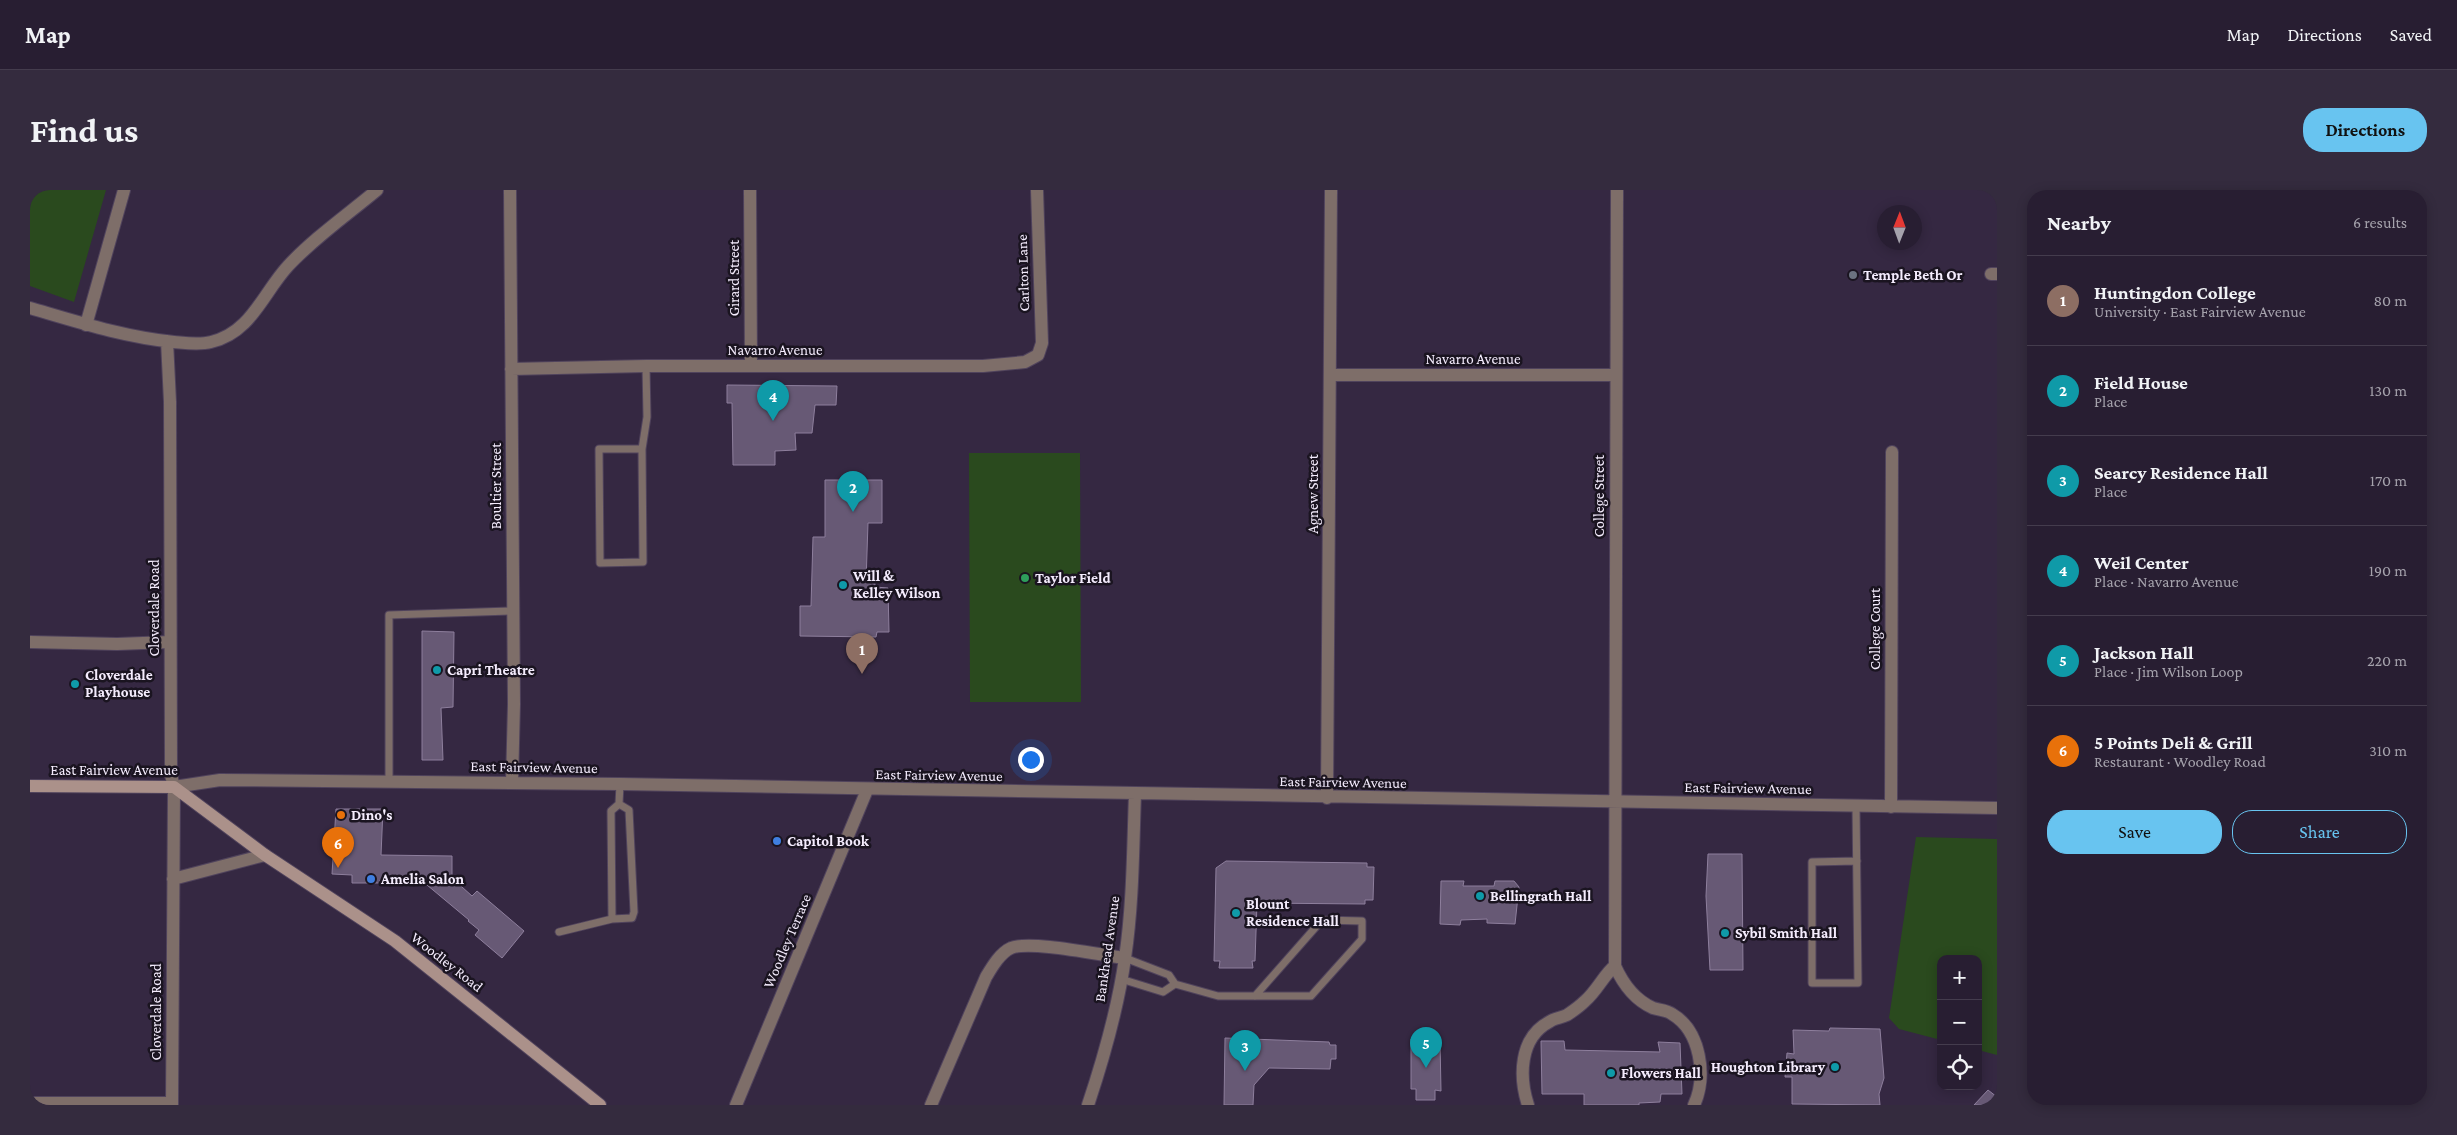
<!DOCTYPE html>
<meta charset="utf-8">
<style>
body{margin:0;font-family:"Crimson Pro",serif;background:#342b3e;color:#f1f3f6}
.controls{position:absolute;right:15px;bottom:15px;display:grid;overflow:hidden;border-radius:10px;box-shadow:0 2px 12px #0003}
.controls button{width:45px;height:45px;display:grid;place-items:center;padding:0;border:0;border-bottom:1px solid #443c4d;background:#281e32;color:#f1f3f6;font:25px sans-serif}
.compass{position:absolute;left:1847px;top:15px;width:45px;height:45px;border-radius:50%;background:#281e32;box-shadow:0 2px 12px #0003;rotate:1deg}
.you{position:absolute;left:1000px;top:569px;width:18px;height:18px;margin:-12px;border:4px solid #fff;border-radius:50%;background:#1a73e8;box-shadow:0 0 0 8px #1a73e833}
.badge{display:grid;place-items:center;width:32px;height:32px;border-radius:50%;background:#68c4f0;color:#fff;font-size:16px;font-weight:700}
.pin{position:absolute;translate:-50% -41px;filter:drop-shadow(0 1px 2px #0008)}
.pin::after{content:'';position:absolute;top:26px;width:18px;height:15px;background:inherit;clip-path:polygon(0 0,100% 0,50% 100%)}
.list{margin:0;padding:0;list-style:none}
h2{display:flex;justify-content:space-between;align-items:center;height:65px;margin:0;padding:0 20px;font-size:21px}
h2 small{font-size:16px;font-weight:400;color:#a5a2ac}
.list li{display:grid;grid-template-columns:32px 1fr auto;gap:15px;align-items:center;box-sizing:border-box;height:90px;padding:0 20px;border-top:1px solid #443c4d}
.list b{display:block;font-size:19px;white-space:nowrap}
.list p{margin:0;font-size:16px;white-space:nowrap;color:#a5a2ac}
.list em{font-size:16px;font-style:normal;color:#a5a2ac}
.actions{display:flex;gap:10px;padding:15px 20px}
.actions a{flex:1;padding:11px 0;border:1px solid #68c4f0;border-radius:20px;text-align:center;font-size:18px;color:#68c4f0}
.actions .main{background:#68c4f0;color:#111}
.icon{flex:none;width:28px;height:28px;fill:none;stroke:currentColor;stroke-width:2;stroke-linecap:round;stroke-linejoin:round}
.map{position:relative;flex:none;width:1967px;height:915px;overflow:hidden;border-radius:20px}
header{display:flex;align-items:center;gap:30px;box-sizing:border-box;height:70px;padding:0 25px;background:#281e32;border-bottom:1px solid #443c4d}
header strong{font-size:24px}
nav{display:flex;gap:28px;margin-inline-start:auto;font-size:18px}
.intro{display:flex;align-items:center;justify-content:space-between;box-sizing:border-box;height:120px;padding:0 30px}
h1{margin:0;font-size:35px}
.button{padding:12px 22px;border-radius:20px;background:#68c4f0;color:#111;font-size:18px;font-weight:700}
main{display:flex;gap:30px;padding:0 30px}
aside{flex:1;background:#281e32;border-radius:20px;box-shadow:0 2px 12px #0003}
.map>svg:first-child{display:block}
.green{fill:#2a4a1e}
.building{fill:#675975;stroke:#8e7f9d}
.lines{fill:none;stroke-linecap:round;stroke-linejoin:round}
.service-casing{stroke:#50435c;stroke-width:9}
.minor-casing{stroke:#50435c;stroke-width:14}
.secondary-casing{stroke:#50435c;stroke-width:14}
.service{stroke:#7e6e69;stroke-width:7}
.minor{stroke:#7e6e69;stroke-width:12}
.secondary{stroke:#ab918a;stroke-width:12}
.worship-dot{fill:#6b7280;stroke:#1a1420;stroke-width:2}
.leisure-dot{fill:#2e9e5b;stroke:#1a1420;stroke-width:2}
.culture-dot{fill:#0f9aa8;stroke:#1a1420;stroke-width:2}
.food-dot{fill:#e8710a;stroke:#1a1420;stroke-width:2}
.shop-dot{fill:#3f7fe0;stroke:#1a1420;stroke-width:2}
.labels{text-anchor:middle;stroke-width:5;stroke-linejoin:round;paint-order:stroke}
.street-label{font-size:15px;fill:#f4ecfd;stroke:#1a1420}
.poi-label{font-size:15px;font-weight:bold;fill:#f4ecfd;stroke:#1a1420;text-anchor:start}
</style>
<header>
<strong>Map</strong>
<nav><a>Map</a><a>Directions</a><a>Saved</a></nav>
</header>
<div class="intro"><h1>Find us</h1><a class="button">Directions</a></div>
<main>
<div class="map">
<svg width="1967" height="915" viewBox="0 0 1967 915">
<rect width="100%" height="100%" fill="#352842"/>
<path class="green" d="M0,0H76L44,112L0,96Z
M939,263H1050L1051,512H940Z
M1886,647L1967,649V865L1948,860V769H1911V850L1869,839L1859,828Z"/>
<path class="building" d="M697,195L807,196L806,215H785L782,243H765L766,260L745,261V275H703L702,213H697Z
M795,290H852V333H838L836,392H845V397L858,398L859,442H847L846,447L770,446V416H781L783,347H795Z
M392,441L424,442L423,517L411,518L413,570H392Z
M306,619H353L351,665L422,666V688L442,706L447,701L494,741L472,768L445,745L449,740L438,731L439,730L391,690H350V693H322V685L302,684Z
M1678,664H1712L1713,780H1680L1676,706Z
M1196,671L1337,673V677H1344L1343,710H1335V714L1227,713L1225,771H1222L1223,778H1189L1190,771H1184L1186,678Z
M1411,691H1434L1433,696H1464L1465,691H1484L1489,697L1485,734L1457,733V729L1431,730L1430,735L1410,734Z
M1800,838L1850,839L1854,888L1849,904L1850,915L1762,914V887H1755L1757,863L1764,864L1763,840L1799,841Z
M1195,848L1299,852L1300,855H1306V869H1301L1300,879L1239,878L1224,895L1223,915H1194Z
M1381,849L1410,851L1411,901L1405,900V910H1386V899H1381Z
M1511,851H1534L1535,860L1630,862L1628,852L1650,853L1652,904H1631L1630,912L1609,913V915H1554V904H1512Z
M1958,900L1967,907V915H1944Z"/>
<g class="lines">
<g class="service-casing">
<path id="service" d="M612,259H569L570,373L613,372L612,259L617,227L616,176
M359,592V425L482,421
M589,614L599,620L604,722L602,728L582,729L581,621L589,614L590,594
M1826,616L1828,793H1782V672L1827,671
M529,742L582,729
M1091,789L1133,802L1145,794L1139,785L1095,768
M1145,794L1188,806H1281L1332,749V731L1292,730L1225,806"/>
</g>
<g class="minor-casing">
<path id="minor" d="M480,0L484,514L482,593
M720,0L721,176
M1587,0L1585,776C1593,794 1605,810 1623,818C1629,820 1637,820 1642,824C1671,841 1677,887 1664,915
M1961,84H1967
M0,118C48,132 94,147 144,152C156,153 169,155 181,152C221,143 233,103 258,76C284,48 317,25 347,0
M56,135L94,0
M137,151L140,212L141,585L144,597L142,915
M481,179L616,176H953L995,172L1008,165L1012,153L1007,0
M1300,185H1586
M0,452L87,454L140,452
M144,597L190,590L590,594L1967,618
M1297,608L1301,0
M1861,617L1862,262
M143,689L235,665
M0,913H142
M706,915L837,600
M901,915L956,787C962,777 970,763 981,758C1000,750 1070,765 1095,768
M1058,915C1074,867 1088,818 1095,768C1103,714 1103,659 1105,604
M1498,915C1489,887 1489,848 1519,832C1524,828 1531,828 1537,825C1543,821 1550,816 1555,811C1567,801 1575,783 1585,776"/>
</g>
<g class="secondary-casing">
<path id="secondary" d="M0,596L144,597L235,665L365,751L570,915"/>
</g>
<use href="#service" class="service"/>
<use href="#minor" class="minor"/>
<use href="#secondary" class="secondary"/>
</g>
<circle class="worship-dot" cx="1823" cy="85" r="5"/>
<circle class="leisure-dot" cx="995" cy="388" r="5"/>
<g class="culture-dot">
<circle cx="813" cy="395" r="5"/>
<circle cx="407" cy="480" r="5"/>
<circle cx="45" cy="494" r="5"/>
<circle cx="1450" cy="706" r="5"/>
<circle cx="1206" cy="723" r="5"/>
<circle cx="1695" cy="743" r="5"/>
<circle cx="1805" cy="877" r="5"/>
<circle cx="1581" cy="883" r="5"/>
</g>
<circle class="food-dot" cx="311" cy="625" r="5"/>
<g class="shop-dot">
<circle cx="747" cy="651" r="5"/>
<circle cx="341" cy="689" r="5"/>
</g>
<g class="labels">
<g class="street-label">
<text transform="translate(993 83) rotate(-92)" y="5">Carlton Lane</text>
<text transform="translate(704 88) rotate(-90)" y="5">Girard Street</text>
<text x="745" y="165">Navarro Avenue</text>
<text x="1443" y="174">Navarro Avenue</text>
<text transform="translate(466 296) rotate(-90)" y="5">Boultier Street</text>
<text transform="translate(1283 304) rotate(-90)" y="5">Agnew Street</text>
<text transform="translate(1569 306) rotate(-90)" y="5">College Street</text>
<text transform="translate(124 418) rotate(-90)" y="5">Cloverdale Road</text>
<text transform="translate(1845 439) rotate(-90)" y="5">College Court</text>
<text transform="translate(504 577) rotate(1)" y="5">East Fairview Avenue</text>
<text x="84" y="585">East Fairview Avenue</text>
<text transform="translate(909 585) rotate(1)" y="5">East Fairview Avenue</text>
<text transform="translate(1313 592) rotate(1)" y="5">East Fairview Avenue</text>
<text transform="translate(1718 598) rotate(1)" y="5">East Fairview Avenue</text>
<text transform="translate(757 751) rotate(-67)" y="5">Woodley Terrace</text>
<text transform="translate(1077 759) rotate(-82)" y="5">Bankhead Avenue</text>
<text transform="translate(417 772) rotate(38)" y="5">Woodley Road</text>
<text transform="translate(126 822) rotate(-90)" y="5">Cloverdale Road</text>
</g>
<g class="poi-label">
<text x="1833" y="90">Temple Beth Or</text>
<text x="823" y="391">Will &amp;<tspan x="823" dy="17">Kelley Wilson</tspan></text>
<text x="1005" y="393">Taylor Field</text>
<text x="417" y="485">Capri Theatre</text>
<text x="55" y="490">Cloverdale<tspan x="55" dy="17">Playhouse</tspan></text>
<text x="321" y="630">Dino's</text>
<text x="757" y="656">Capitol Book</text>
<text x="351" y="694">Amelia Salon</text>
<text x="1460" y="711">Bellingrath Hall</text>
<text x="1216" y="719">Blount<tspan x="1216" dy="17">Residence Hall</tspan></text>
<text x="1705" y="748">Sybil Smith Hall</text>
<text x="1795" y="882" text-anchor="end">Houghton Library</text>
<text x="1591" y="888">Flowers Hall</text>
</g>
</g>
</svg>
<div class="controls">
<button>+</button>
<button>−</button>
<button><svg class="icon" aria-label="locate" viewBox="0 0 24 24"><circle cx="12" cy="12" r="6"/><path d="M12 2v4M12 18v4M2 12h4M18 12h4"/></svg></button>
</div>
<svg class="compass" viewBox="-18 -18 36 36"><path d="M0-13l5 13h-10z" fill="#e53935"/><path d="M0 13l5-13h-10z" fill="#a5a2ac"/></svg>
<div class="you"></div>
<div class="pin badge" style="left:832px;top:484px;background:#8d6e63">1</div>
<div class="pin badge" style="left:823px;top:322px;background:#0f9aa8">2</div>
<div class="pin badge" style="left:1215px;top:881px;background:#0f9aa8">3</div>
<div class="pin badge" style="left:743px;top:231px;background:#0f9aa8">4</div>
<div class="pin badge" style="left:1396px;top:878px;background:#0f9aa8">5</div>
<div class="pin badge" style="left:308px;top:678px;background:#e8710a">6</div>
</div>
<aside>
<h2>Nearby<small>6 results</small></h2>
<ul class="list">
<li><span class="badge" style="background:#8d6e63">1</span><div><b>Huntingdon College</b><p>University · East Fairview Avenue</p></div><em>80 m</em></li>
<li><span class="badge" style="background:#0f9aa8">2</span><div><b>Field House</b><p>Place</p></div><em>130 m</em></li>
<li><span class="badge" style="background:#0f9aa8">3</span><div><b>Searcy Residence Hall</b><p>Place</p></div><em>170 m</em></li>
<li><span class="badge" style="background:#0f9aa8">4</span><div><b>Weil Center</b><p>Place · Navarro Avenue</p></div><em>190 m</em></li>
<li><span class="badge" style="background:#0f9aa8">5</span><div><b>Jackson Hall</b><p>Place · Jim Wilson Loop</p></div><em>220 m</em></li>
<li><span class="badge" style="background:#e8710a">6</span><div><b>5 Points Deli &amp; Grill</b><p>Restaurant · Woodley Road</p></div><em>310 m</em></li>
</ul>
<div class="actions"><a class="main">Save</a><a>Share</a></div>
</aside>
</main>
